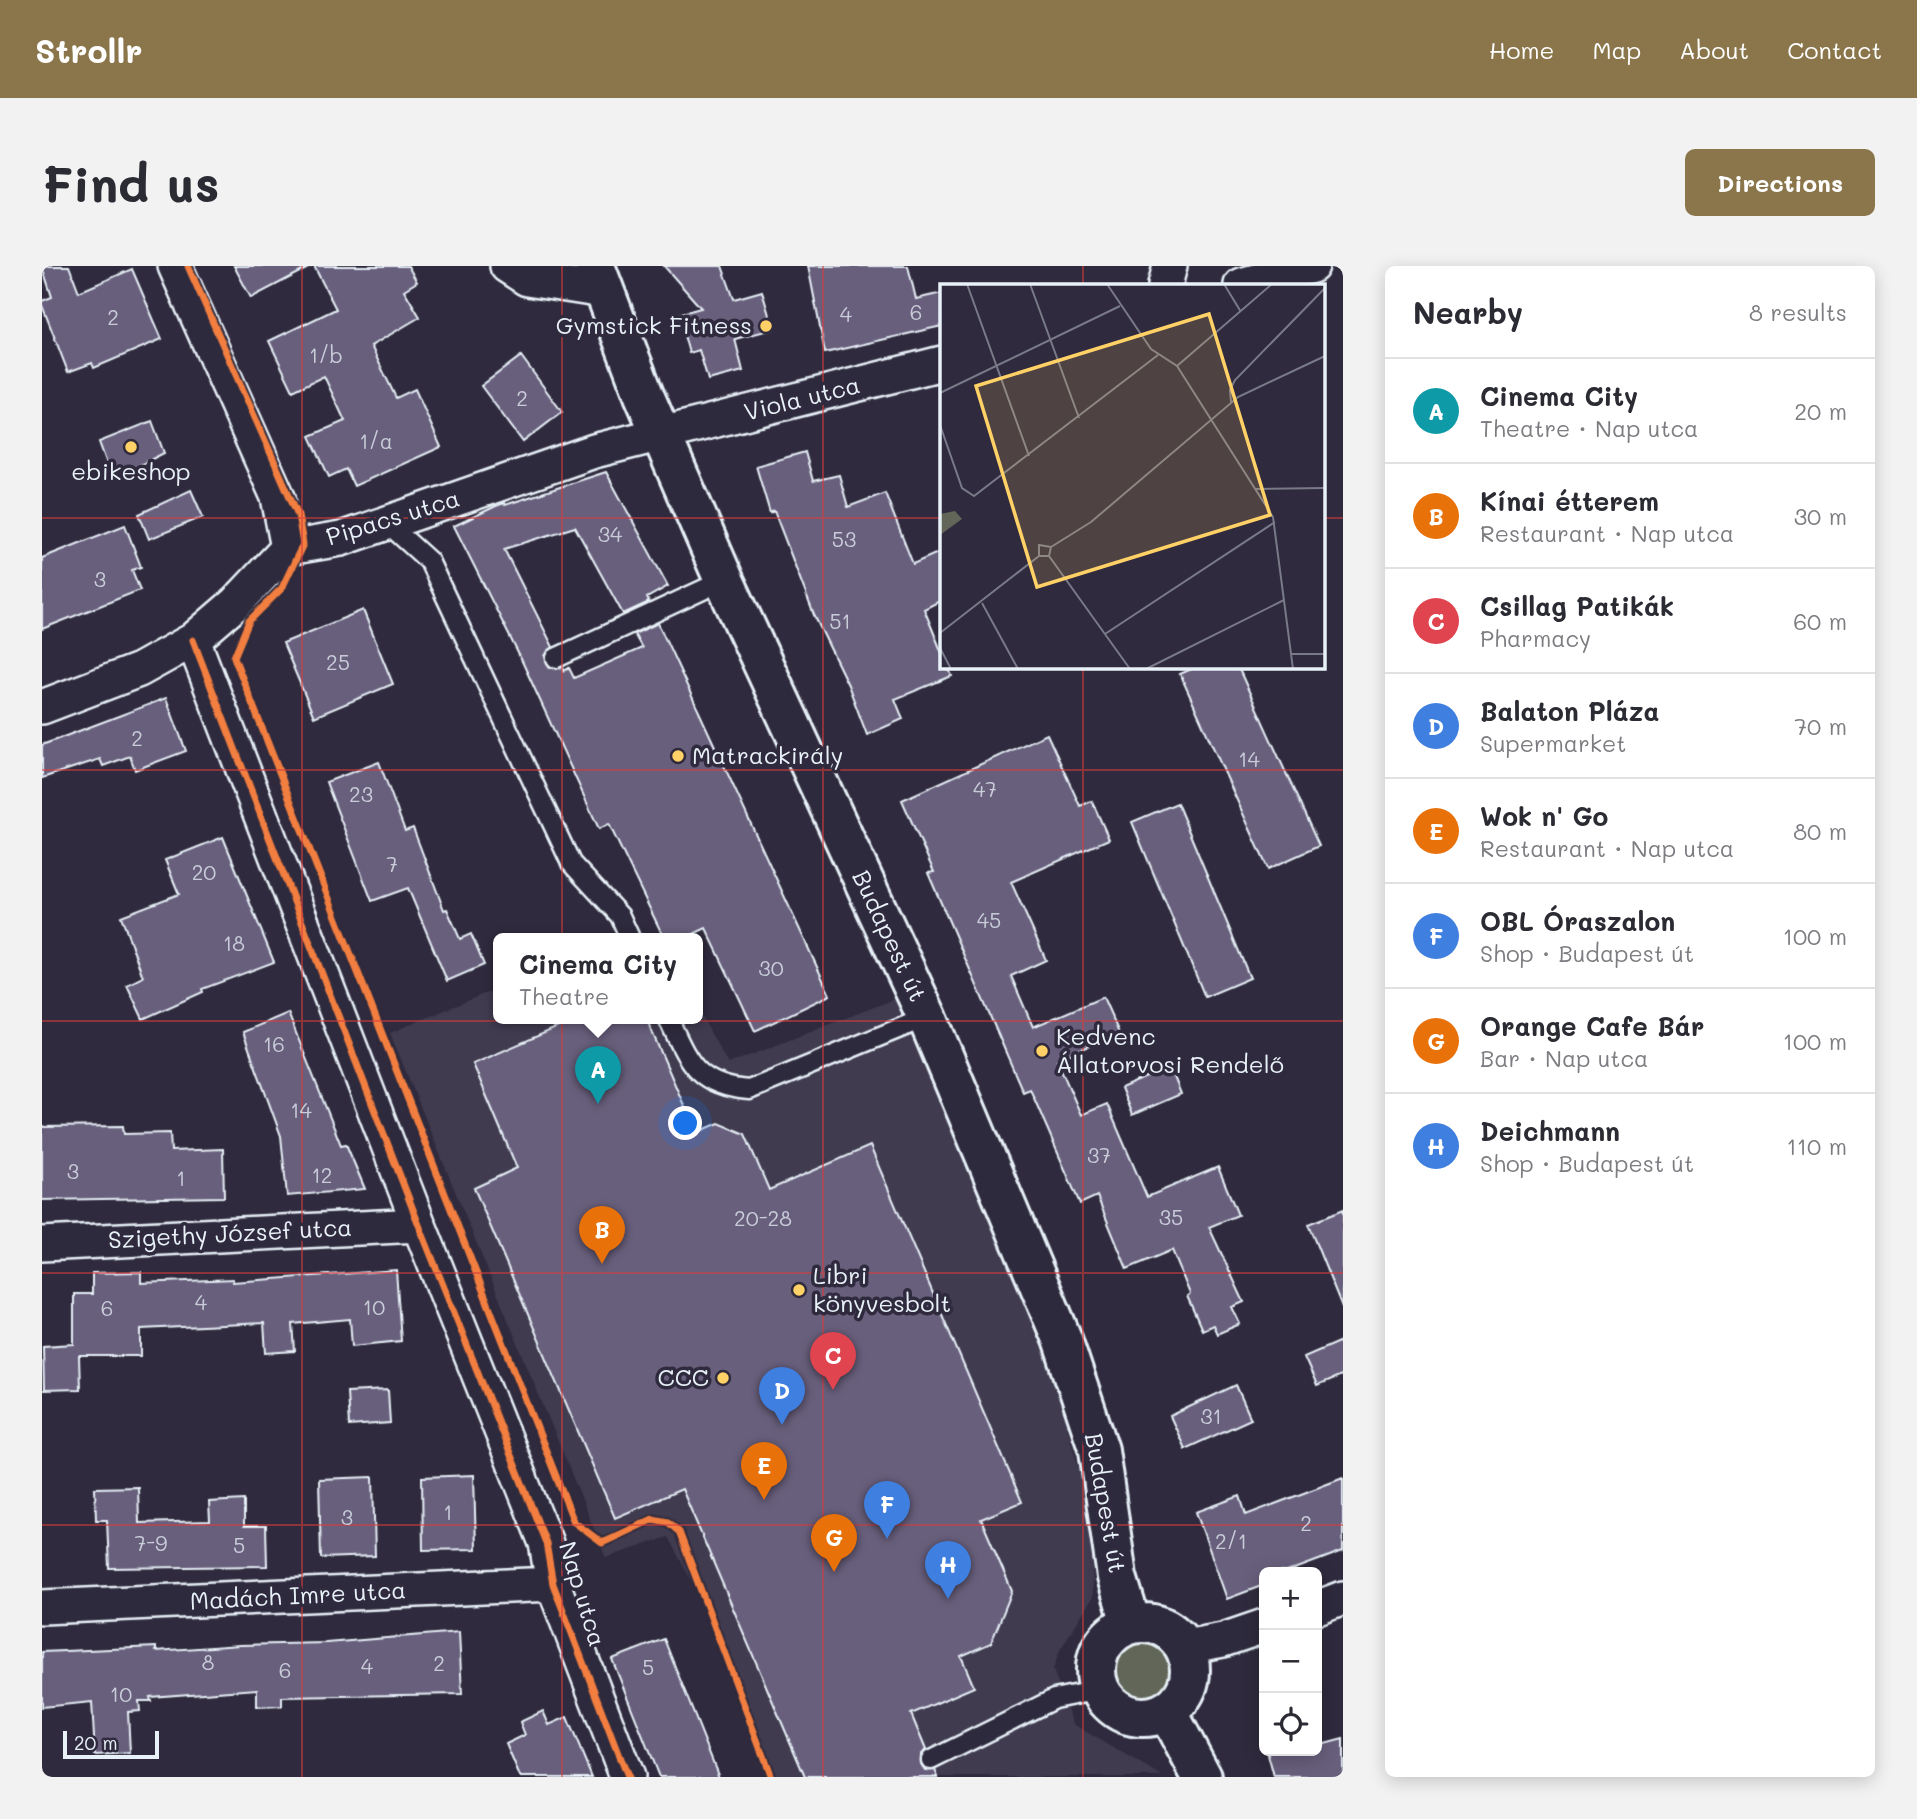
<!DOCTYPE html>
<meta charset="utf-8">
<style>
body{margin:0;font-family:Mali,sans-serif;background:#f2f2f3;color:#2b2b33}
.controls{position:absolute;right:21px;bottom:21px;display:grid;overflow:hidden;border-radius:10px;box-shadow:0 4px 18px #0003}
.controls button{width:63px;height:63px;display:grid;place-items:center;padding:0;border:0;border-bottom:2px solid #e1e1e2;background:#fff;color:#2b2b33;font:35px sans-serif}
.scale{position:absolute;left:21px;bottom:18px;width:96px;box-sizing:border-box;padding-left:7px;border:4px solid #e8f1f8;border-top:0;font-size:19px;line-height:24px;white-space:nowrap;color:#e8f1f8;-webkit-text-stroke:5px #2f2a3d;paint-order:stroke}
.you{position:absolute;left:644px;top:858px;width:24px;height:24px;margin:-18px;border:5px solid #fff;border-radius:50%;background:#1a73e8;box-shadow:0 0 0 10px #1a73e833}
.badge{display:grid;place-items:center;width:46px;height:46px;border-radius:50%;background:#8a764a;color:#fff;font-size:23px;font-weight:700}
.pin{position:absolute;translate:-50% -58px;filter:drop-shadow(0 2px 4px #0008)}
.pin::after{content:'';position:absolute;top:37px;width:24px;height:21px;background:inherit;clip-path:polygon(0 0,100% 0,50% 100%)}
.popup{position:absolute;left:451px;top:667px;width:210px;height:91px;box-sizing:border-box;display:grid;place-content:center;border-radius:10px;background:#fff;filter:drop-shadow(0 2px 5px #0005);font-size:23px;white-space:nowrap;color:#7c7c81}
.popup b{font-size:26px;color:#2b2b33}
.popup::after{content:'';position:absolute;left:50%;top:100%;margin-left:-14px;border:14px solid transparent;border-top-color:#fff}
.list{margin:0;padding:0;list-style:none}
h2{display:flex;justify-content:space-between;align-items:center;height:91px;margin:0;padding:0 28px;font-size:30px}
h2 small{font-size:23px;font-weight:400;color:#7c7c81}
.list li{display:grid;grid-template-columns:46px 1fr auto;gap:21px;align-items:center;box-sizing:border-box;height:105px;padding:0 28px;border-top:2px solid #e1e1e2}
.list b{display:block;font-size:26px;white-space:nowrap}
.list p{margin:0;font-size:23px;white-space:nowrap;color:#7c7c81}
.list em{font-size:23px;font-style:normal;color:#7c7c81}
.icon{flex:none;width:38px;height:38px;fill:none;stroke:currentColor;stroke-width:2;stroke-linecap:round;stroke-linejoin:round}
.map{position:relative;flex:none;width:1301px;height:1511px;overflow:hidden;border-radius:10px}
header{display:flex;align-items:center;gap:42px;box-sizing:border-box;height:98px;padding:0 35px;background:#8a764a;color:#fff}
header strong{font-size:33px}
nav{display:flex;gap:38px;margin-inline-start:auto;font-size:24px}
.intro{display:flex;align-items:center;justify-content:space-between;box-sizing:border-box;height:168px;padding:0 42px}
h1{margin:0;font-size:49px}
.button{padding:18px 32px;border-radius:10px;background:#8a764a;color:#fff;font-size:24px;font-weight:700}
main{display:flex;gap:42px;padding:0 42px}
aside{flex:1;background:#fff;border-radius:10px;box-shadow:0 4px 18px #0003}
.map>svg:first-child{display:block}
.built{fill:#403a50}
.green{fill:#626658;stroke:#a5aca8;stroke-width:2}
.building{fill:#675e7c;stroke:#e8f1f8;stroke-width:2}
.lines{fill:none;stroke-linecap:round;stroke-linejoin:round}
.service-casing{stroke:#e8f1f8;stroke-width:23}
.minor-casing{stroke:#e8f1f8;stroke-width:38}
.secondary-casing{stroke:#e8f1f8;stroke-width:44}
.service{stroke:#2f2a3d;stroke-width:18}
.minor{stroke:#2f2a3d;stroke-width:33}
.secondary{stroke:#2f2a3d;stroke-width:38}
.cycleway-casing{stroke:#2f2a3d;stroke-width:11}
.cycleway{stroke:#f27e40;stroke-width:7}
.grid{fill:none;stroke:#d83c3d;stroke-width:2;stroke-opacity:0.55}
.poi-dot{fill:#ffd166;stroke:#2f2a3d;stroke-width:2.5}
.labels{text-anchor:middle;stroke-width:7;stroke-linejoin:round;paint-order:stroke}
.number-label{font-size:21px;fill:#c8ccd9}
.poi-label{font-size:24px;fill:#e8f1f8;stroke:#2f2a3d;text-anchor:start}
.street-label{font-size:24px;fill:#e8f1f8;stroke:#2f2a3d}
.inset-road{fill:none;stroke:#797a88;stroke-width:2}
.view{fill:#ffd166;fill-opacity:0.15;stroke:#ffd166;stroke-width:3.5}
.inset-edge{fill:none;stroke:#e8f1f8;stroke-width:3.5}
</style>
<header>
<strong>Strollr</strong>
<nav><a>Home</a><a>Map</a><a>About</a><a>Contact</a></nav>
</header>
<div class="intro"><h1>Find us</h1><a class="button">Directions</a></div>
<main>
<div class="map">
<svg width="1301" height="1511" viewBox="0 0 1301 1511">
<rect width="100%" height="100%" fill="#2f2a3d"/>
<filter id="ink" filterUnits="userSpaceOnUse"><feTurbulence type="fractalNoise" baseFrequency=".0143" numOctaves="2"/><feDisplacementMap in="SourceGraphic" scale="14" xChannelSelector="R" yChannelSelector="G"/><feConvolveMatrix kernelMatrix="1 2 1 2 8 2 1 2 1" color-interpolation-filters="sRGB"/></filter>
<g filter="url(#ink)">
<path class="built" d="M456,722V752H656V744L686,798L855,732L930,905L1009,1103L1050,1249L1051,1331L1018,1384L1011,1404L1031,1458L1121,1511H727L669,1352L626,1271L564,1292L348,767Z"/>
<path class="green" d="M1053 1404a47 47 0 1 1 94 0a47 47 0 1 1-94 0Z"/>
<path class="building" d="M0,0H27L37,26L90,3L120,73L52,102L50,97L26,106L0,39V35L10,31Z
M192,0H270L209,32Z
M272,0H366L375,16L362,24L378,51L329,80L354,132L373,123L399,181L312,220L304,203L287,211L268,170L303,155L282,110L251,125L227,75L294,43Z
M622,0H680L692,33L720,25L731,63L693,73L701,105L666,114L657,84L647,87L636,48L659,42Z
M766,0H866L874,33L900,27V60L783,87Z
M479,90L520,146L481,176L439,120Z
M110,155L122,187L80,208L78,202L68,206L57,176Z
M763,186L771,215L797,209L806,241L843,227L871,298L900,285V334L882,343L900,387V401H906L910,410L853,433L861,453L825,469L806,419L772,349L732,245L728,247L714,200Z
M564,206L626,320L605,332L607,336L581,348L533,261L462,283L511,381L503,390L508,402L521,401L522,405L527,402L532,412L600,382L592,368L616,357L788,729L713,765L664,662L643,672H622L567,558L557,563L479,393L412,260L454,240L462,237L463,239Z
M149,224L161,251L107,273L97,248Z
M83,259L99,301L90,304L98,324L0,363V292Z
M321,344L351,418L272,451L241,377Z
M1154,401H1196L1277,580L1226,603L1138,408Z
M124,432L144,485L93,504L88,490L61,500L58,493L0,512V479Z
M1005,468L1038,540L1050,535L1067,573L969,616L1004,694L969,710L991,761L1061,731L1077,767L1015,794L1039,849L1065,838L1105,931L1176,901L1196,949L1167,961L1202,1036L1190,1041L1198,1058L1175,1068L1171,1059L1160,1064L1145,1030L1148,1028L1130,984L1085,1003L1055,930L1038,938L988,823L981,826L886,607L892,606L860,534Z
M337,496L363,565L371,562L402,644L405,643L418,673L429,668L442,699L405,715L366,622L330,635L284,516Z
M1135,537L1208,712L1163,731L1090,556Z
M181,571L232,696L160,723L161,726L101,753L85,719L101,711L79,650L137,628L123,594Z
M246,747L299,879L304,878L323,923L245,930L239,870L201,766Z
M537,752H604L654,867L677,857L703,868L727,924L828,880L980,1236L939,1253L970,1325L949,1377L919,1390L932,1421L869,1448L884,1484L879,1488V1498L883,1504H893L896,1511H763L640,1223L573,1252L432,922L475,902L431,798Z
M1128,801L1139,828L1090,849L1079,822Z
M81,860L82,868L128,867L129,885L181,883L182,931L0,934V861Z
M1301,944V1042H1300L1266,958Z
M354,1004L359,1075L310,1080L308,1053L251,1058L253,1085L224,1087L222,1057L99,1063V1090H37L38,1123L2,1124L1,1080L32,1078V1028H50V1007L99,1006V1017L191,1013V1016Z
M1301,1074V1109L1275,1120L1262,1091Z
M1194,1119L1209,1153L1143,1183L1128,1150Z
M346,1124L348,1157L307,1160L305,1126Z
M432,1209L434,1283L381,1284L380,1211Z
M331,1211L333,1290L279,1292L277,1213Z
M1301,1212V1285L1245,1306H1222V1319L1185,1333L1154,1246L1198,1230L1204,1249Z
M96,1221L97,1257L168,1255L167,1236L202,1234V1260H224L225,1300L67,1302L65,1254H54L53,1222Z
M417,1366L420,1428L240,1431V1440L215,1441V1423L108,1431L109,1435H97L98,1445L86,1446L88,1487L53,1489L50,1436L0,1441V1386L114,1381V1385L198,1379L284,1377Z
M622,1373L677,1511H617L570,1393Z
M501,1445L507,1459L525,1451L550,1511H478L464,1478L483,1469L478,1456Z
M1301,1473V1511H1232L1225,1485H1275V1480Z"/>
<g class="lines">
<g class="service-casing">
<path id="service" d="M345,257L387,295L529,597L578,650L588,672
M514,392L682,314
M626,752C646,795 654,820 707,824L885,751
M889,1494L1012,1433L1057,1424"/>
</g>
<g class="minor-casing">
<path id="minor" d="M133,0L236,231L246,282
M465,0L485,13L562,25
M1123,19L1128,0
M1199,19L1270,0
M151,374L377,959L504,1277L511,1318L585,1511
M0,441L97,404L151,374L194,337L246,282L299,273L552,185L900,97
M0,978L377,959
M0,1341L511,1318
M1275,1342L1301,1332
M1143,1381L1181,1374L1222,1360"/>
</g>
<g class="secondary-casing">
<path id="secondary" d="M553,0L602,129L682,314L885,751L1020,1073L1057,1184L1075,1311L1089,1357
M1054 1404a47 47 0 1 1 94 0a47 47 0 1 1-94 0Z
M1125,1445L1160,1511"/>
</g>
<use href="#service" class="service"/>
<use href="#minor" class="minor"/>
<use href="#secondary" class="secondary"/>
<g class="cycleway-casing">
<path id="cycleway" d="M146,0L256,249L261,278L240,322L207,355L192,391L532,1256L560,1277L611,1253L626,1256L637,1266L729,1511
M151,374L377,959L504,1277L511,1318L585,1511"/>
</g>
<use href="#cycleway" class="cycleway"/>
</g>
</g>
<path class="grid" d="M260,0V1511M520,0V1511M781,0V1511M1041,0V19M0,252H900M1282,252H1301M1041,401V1511M0,504H1301M0,755H1301M0,1007H1301M0,1259H1301"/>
<g class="poi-dot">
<circle cx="724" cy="60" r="7"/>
<circle cx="89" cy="181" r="7"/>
<circle cx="636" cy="490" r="7"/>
<circle cx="1000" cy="785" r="7"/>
<circle cx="757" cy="1024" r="7"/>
<circle cx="681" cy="1112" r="7"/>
</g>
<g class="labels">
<g class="number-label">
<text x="874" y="54">6</text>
<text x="804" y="56">4</text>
<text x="71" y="59">2</text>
<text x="284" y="97">1/b</text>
<text x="480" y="140">2</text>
<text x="334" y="183">1/a</text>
<text x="568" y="276">34</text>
<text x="802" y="281">53</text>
<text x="58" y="321">3</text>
<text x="798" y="363">51</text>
<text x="296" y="404">25</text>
<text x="95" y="480">2</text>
<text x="1207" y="501">14</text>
<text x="943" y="531">47</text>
<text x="319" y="536">23</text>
<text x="350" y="606">7</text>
<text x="162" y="614">20</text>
<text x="947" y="662">45</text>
<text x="192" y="685">18</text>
<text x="729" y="710">30</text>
<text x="232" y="786">16</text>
<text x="259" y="852">14</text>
<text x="1057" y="897">37</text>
<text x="31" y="913">3</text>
<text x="280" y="917">12</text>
<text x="139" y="920">1</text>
<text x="1129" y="959">35</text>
<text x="721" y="960">20-28</text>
<text x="159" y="1044">4</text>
<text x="332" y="1049">10</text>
<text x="65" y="1050">6</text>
<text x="1169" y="1158">31</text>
<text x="406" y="1254">1</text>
<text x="305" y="1259">3</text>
<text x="1264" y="1265">2</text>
<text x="1189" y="1283">2/1</text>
<text x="109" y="1285">7-9</text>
<text x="197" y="1287">5</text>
<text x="166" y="1404">8</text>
<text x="397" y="1405">2</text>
<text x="325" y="1408">4</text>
<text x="606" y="1409">5</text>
<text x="243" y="1412">6</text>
<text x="79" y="1436">10</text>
</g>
<g class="poi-label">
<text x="710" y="68" text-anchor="end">Gymstick Fitness</text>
<text x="89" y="214" text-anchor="middle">ebikeshop</text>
<text x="650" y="498">Matrackirály</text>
<text x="1014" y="779">Kedvenc<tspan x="1014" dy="28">Állatorvosi Rendelő</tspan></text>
<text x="771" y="1018">Libri<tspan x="771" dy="28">könyvesbolt</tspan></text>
<text x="667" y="1120" text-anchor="end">CCC</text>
</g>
<g class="street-label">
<text transform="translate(760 133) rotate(-14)" y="8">Viola utca</text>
<text transform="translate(351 252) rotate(-17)" y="8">Pipacs utca</text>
<text transform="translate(847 670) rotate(65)" y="8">Budapest út</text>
<text transform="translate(188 968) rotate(-3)" y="8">Szigethy József utca</text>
<text transform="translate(1063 1237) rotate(80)" y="8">Budapest út</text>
<text transform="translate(540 1328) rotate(73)" y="8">Nap utca</text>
<text transform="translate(256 1330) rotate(-3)" y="8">Madách Imre utca</text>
</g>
</g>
<g transform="translate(898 18)">
<rect width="385" height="385" fill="#2f2a3d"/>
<path d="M15,227L22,235L0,251V230Z" fill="#626658"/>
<path class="inset-road" d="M27,0L89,172M90,0L139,134M167,0L211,65L237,82L333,233L353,385M284,0L301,28M237,82L332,0M0,109L180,22M291,118L290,106L295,96L385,4M0,141L22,204L34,212L218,71M315,205L385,204M111,263L151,238L298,113L385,72M99,272V261L111,263M109,272L190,385M42,319L78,385M0,349L99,272H109L111,263M165,350L335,238M0,364L11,385M352,370H385M206,385L344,316"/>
<path class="view" d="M269,30L330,231L97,303L36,102Z"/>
<rect width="385" height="385" class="inset-edge"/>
</g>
</svg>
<div class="controls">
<button>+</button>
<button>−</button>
<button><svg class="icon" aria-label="locate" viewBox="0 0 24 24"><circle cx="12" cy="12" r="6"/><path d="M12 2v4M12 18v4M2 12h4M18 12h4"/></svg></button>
</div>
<div class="scale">20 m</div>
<div class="you"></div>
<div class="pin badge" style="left:556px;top:838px;background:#0f9aa8">A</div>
<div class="popup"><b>Cinema City</b>Theatre</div>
<div class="pin badge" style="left:560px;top:998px;background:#e8710a">B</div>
<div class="pin badge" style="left:791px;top:1124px;background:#e0444e">C</div>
<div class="pin badge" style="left:740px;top:1159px;background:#3f7fe0">D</div>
<div class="pin badge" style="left:722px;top:1234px;background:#e8710a">E</div>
<div class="pin badge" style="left:845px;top:1273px;background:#3f7fe0">F</div>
<div class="pin badge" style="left:792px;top:1306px;background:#e8710a">G</div>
<div class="pin badge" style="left:906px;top:1333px;background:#3f7fe0">H</div>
</div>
<aside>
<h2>Nearby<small>8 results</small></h2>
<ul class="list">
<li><span class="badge" style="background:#0f9aa8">A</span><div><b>Cinema City</b><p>Theatre · Nap utca</p></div><em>20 m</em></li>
<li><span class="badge" style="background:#e8710a">B</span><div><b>Kínai étterem</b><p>Restaurant · Nap utca</p></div><em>30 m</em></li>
<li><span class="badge" style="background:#e0444e">C</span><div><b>Csillag Patikák</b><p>Pharmacy</p></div><em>60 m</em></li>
<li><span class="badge" style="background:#3f7fe0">D</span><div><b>Balaton Pláza</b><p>Supermarket</p></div><em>70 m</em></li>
<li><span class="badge" style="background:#e8710a">E</span><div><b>Wok n' Go</b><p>Restaurant · Nap utca</p></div><em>80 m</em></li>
<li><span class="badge" style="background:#3f7fe0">F</span><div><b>OBL Óraszalon</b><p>Shop · Budapest út</p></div><em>100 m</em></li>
<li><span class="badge" style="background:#e8710a">G</span><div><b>Orange Cafe Bár</b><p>Bar · Nap utca</p></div><em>100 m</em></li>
<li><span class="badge" style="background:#3f7fe0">H</span><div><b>Deichmann</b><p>Shop · Budapest út</p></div><em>110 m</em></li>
</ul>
</aside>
</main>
